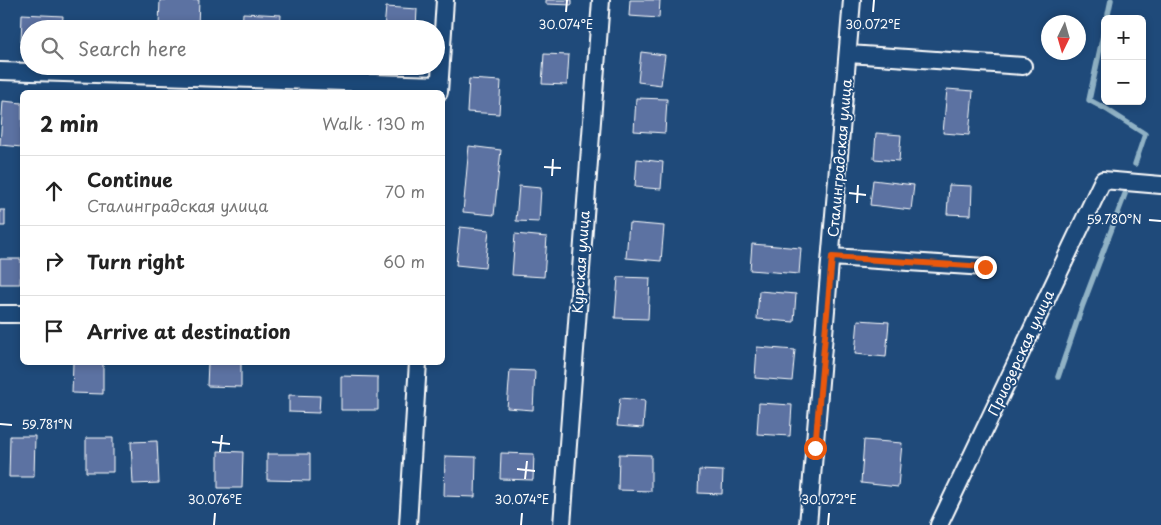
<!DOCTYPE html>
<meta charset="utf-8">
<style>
body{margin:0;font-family:"Playpen Sans",sans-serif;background:#f6f6f6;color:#222}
.controls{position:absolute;right:15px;top:15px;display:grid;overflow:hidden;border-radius:8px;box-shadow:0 2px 8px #0003}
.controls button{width:45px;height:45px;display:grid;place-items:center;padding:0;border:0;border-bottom:1px solid #e0e0e0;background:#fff;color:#222;font:25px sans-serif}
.compass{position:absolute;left:1041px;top:15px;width:45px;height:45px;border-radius:50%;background:#fff;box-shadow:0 2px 8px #0003;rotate:185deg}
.stop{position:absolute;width:15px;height:15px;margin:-11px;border:4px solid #ea580c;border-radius:50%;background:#fff}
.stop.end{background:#ea580c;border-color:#fff;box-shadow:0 1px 5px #0008}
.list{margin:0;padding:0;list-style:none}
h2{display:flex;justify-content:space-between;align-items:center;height:65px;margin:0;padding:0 20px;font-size:21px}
h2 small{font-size:16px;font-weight:400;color:#767676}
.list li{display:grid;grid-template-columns:32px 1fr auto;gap:15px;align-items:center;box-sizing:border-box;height:70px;padding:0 20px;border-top:1px solid #e0e0e0}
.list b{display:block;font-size:19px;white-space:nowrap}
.list p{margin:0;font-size:16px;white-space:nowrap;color:#767676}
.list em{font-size:16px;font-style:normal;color:#767676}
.icon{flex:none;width:28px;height:28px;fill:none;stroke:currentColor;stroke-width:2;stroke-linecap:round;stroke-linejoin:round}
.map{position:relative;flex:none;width:1161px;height:525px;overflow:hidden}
.search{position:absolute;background:#fff;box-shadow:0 2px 8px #0003;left:20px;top:20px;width:425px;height:55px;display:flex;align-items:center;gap:12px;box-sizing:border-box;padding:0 18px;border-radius:28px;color:#767676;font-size:19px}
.panel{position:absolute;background:#fff;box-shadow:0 2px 8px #0003;left:20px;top:90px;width:425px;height:275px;border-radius:8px}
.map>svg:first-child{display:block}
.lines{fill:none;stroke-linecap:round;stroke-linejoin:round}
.stream{stroke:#90b2c5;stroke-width:5.5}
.building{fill:#5c72a2;stroke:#fff}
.minor-casing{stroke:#fff;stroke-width:20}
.minor{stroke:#1f4a7a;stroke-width:16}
.route{stroke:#ea580c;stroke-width:6}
.ticks{fill:none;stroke:#fff;stroke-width:2}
.labels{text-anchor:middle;stroke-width:4;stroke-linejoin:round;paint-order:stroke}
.street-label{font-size:14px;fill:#fff;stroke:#1f4a7a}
.ticks-label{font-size:12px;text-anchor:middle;fill:#fff;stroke:#1f4a7a;stroke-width:4;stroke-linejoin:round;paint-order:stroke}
</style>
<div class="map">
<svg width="1161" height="525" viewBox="0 0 1161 525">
<rect width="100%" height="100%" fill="#1f4a7a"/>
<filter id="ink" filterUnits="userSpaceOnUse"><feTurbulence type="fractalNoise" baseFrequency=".02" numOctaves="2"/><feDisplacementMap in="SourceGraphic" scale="10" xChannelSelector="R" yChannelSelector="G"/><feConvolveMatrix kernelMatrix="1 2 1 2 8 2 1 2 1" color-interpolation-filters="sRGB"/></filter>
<g filter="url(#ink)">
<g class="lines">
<path class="stream" d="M1107,19L1111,0
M1105,26L1089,100L1106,109L1145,134L1135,164
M1058,377L1082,307L1125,194"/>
</g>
<path class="building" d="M160,0H199L198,27L159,26Z
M546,0H572V5L546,4Z
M630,0H660L659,18L629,16Z
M386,7L417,9L416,29H384Z
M243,13L281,15L280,29H242Z
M22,14L63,16L62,29H29V45H21Z
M641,52L665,55L661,85L638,82Z
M544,54L569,55L567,85L542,84Z
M469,79L501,81L499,114L467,112Z
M947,89L973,91L969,135L943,133Z
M636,98L667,99L665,133L634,131Z
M3,101L22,103V147L0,145Z
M876,133L901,135L899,161L874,159Z
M469,146L501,150L494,215L463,212Z
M637,159L663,162L661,189L635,187Z
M873,180L914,185L911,210L870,205Z
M949,185L972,186L971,215L947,214Z
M519,186L541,188L539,222L516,221Z
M0,210H5V226H0Z
M629,223L664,226L661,261L626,258Z
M460,227L489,230L485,268L456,265Z
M515,234L547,237L544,277L512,275Z
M752,244L801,248L799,274L750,270Z
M0,259H21L20,284H0Z
M618,277L650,278L648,319L615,318Z
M759,291L796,294L794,322L757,319Z
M858,320L889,322L886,357L855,354Z
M757,347L795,350L792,381L755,378Z
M73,362H103V394L72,393Z
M208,362H241V387L207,386Z
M510,370L535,371L533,410L507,408Z
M341,376L378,377V410H341Z
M289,395L320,396L319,413L289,412Z
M620,398L645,400L643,428L617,426Z
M759,403L792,405L790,436L757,434Z
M10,436H35L34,477H9Z
M86,438H113V472H86Z
M864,440L902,443L898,487L861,483Z
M157,441L159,483L133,484L131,442Z
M218,451L243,452L242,488H218Z
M501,453L534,454L533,480L500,479Z
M267,454H310V481L267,480Z
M619,454L651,455V491L618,490Z
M445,456L476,457L475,497L444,496Z
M699,470L723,471L722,494L698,493Z"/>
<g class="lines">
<g class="minor-casing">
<path id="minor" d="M849,54L1023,66
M0,71L439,85
M439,92L445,0
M832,257L985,267
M0,314H22
M408,525L418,362
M562,525L601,0
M808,525L852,0
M939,525L1103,180L1161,185"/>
</g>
<use href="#minor" class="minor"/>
</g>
</g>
<g class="lines" filter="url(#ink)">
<path class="route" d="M815,448L832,257L985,267"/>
</g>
<path class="ticks" d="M566,12L567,0M873,12L874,0M544,167L561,168M552,176L553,159M849,193L866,195M857,203L858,185M1149,220L1161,221M0,424L12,425M212,442L230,444M220,452L222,435M517,469L535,471M525,479L527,461M214,525L215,513M521,525L522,513M828,525L829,513"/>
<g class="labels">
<g class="street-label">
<text transform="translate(840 158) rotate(-85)" y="5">Сталинградская улица</text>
<text transform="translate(581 262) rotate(-86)" y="5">Курская улица</text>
<text transform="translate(1021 353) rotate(-65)" y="5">Приозерская улица</text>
</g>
</g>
<g class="ticks-label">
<text x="566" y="29">30.074°E</text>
<text x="873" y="29">30.072°E</text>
<text x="1114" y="224">59.780°N</text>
<text x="47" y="429">59.781°N</text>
<text x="215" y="504">30.076°E</text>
<text x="522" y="504">30.074°E</text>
<text x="829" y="504">30.072°E</text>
</g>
</svg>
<div class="controls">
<button>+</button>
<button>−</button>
</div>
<svg class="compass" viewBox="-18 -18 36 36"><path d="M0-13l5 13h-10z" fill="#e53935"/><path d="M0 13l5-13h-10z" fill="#767676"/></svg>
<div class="stop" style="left:815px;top:448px"></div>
<div class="stop end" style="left:985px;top:267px"></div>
<div class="search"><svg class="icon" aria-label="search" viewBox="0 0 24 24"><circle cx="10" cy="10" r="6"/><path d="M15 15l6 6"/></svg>Search here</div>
<section class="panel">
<h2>2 min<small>Walk · 130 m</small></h2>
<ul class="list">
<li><svg class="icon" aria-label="ahead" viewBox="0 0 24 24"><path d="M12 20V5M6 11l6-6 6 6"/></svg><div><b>Continue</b><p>Сталинградская улица</p></div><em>70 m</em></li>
<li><svg class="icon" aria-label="right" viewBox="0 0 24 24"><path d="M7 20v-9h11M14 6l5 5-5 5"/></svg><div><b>Turn right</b></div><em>60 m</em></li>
<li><svg class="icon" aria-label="arrive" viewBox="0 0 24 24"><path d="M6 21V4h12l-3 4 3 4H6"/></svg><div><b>Arrive at destination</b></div></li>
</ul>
</section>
</div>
